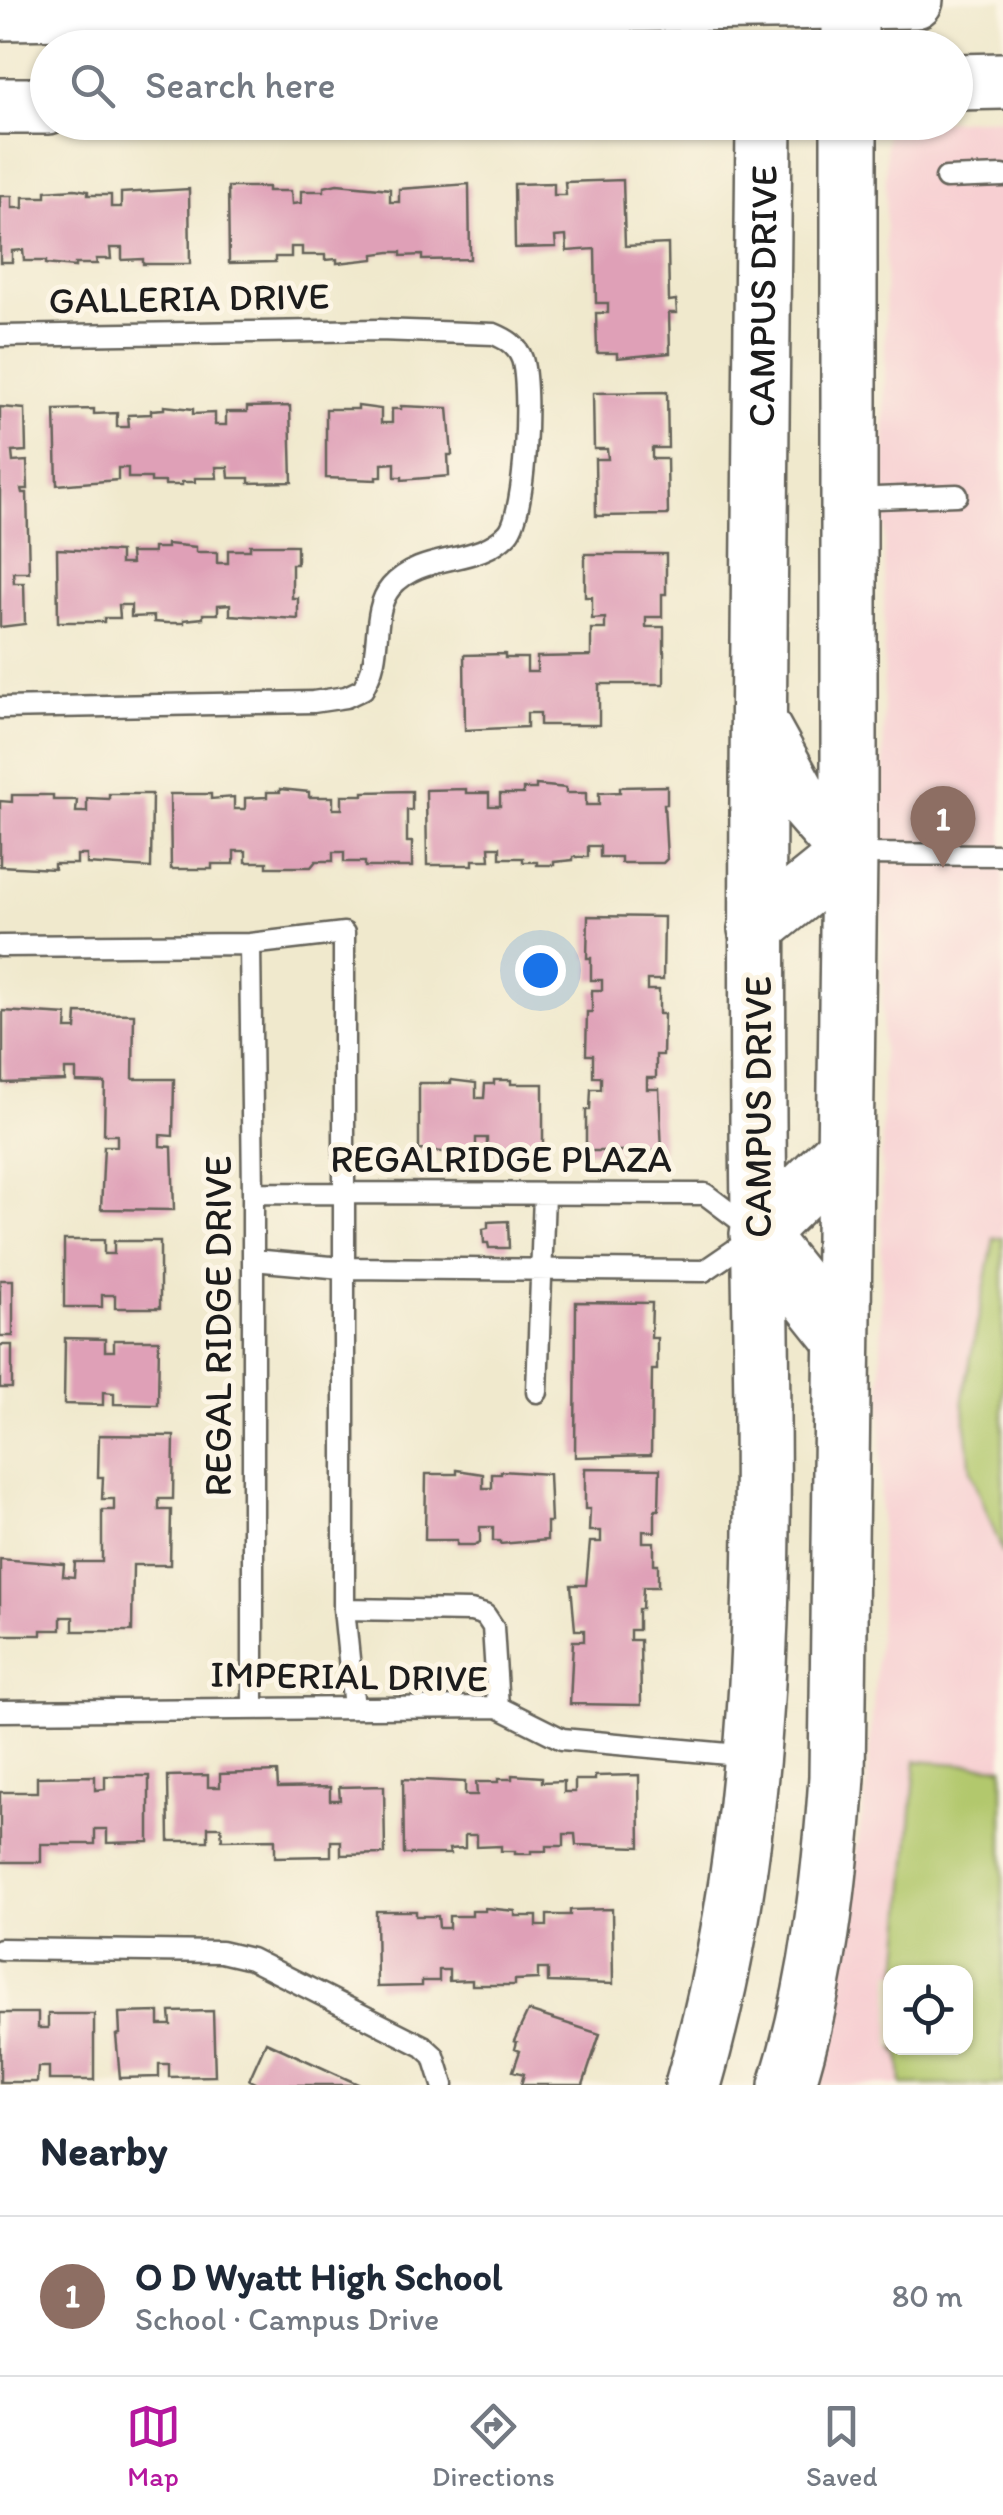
<!DOCTYPE html>
<meta charset="utf-8">
<style>
body{margin:0;font-family:Itim,sans-serif;background:#f6f6f7;color:#1f2937}
.controls{position:absolute;right:30px;bottom:30px;display:grid;overflow:hidden;border-radius:20px;box-shadow:0 2px 8px #0004}
.controls button{width:90px;height:90px;display:grid;place-items:center;padding:0;border:0;border-bottom:2px solid #e0e1e3;background:#fff;color:#1f2937;font:50px sans-serif}
.you{position:absolute;left:540px;top:970px;width:35px;height:35px;margin:-25px;border:8px solid #fff;border-radius:50%;background:#1a73e8;box-shadow:0 0 0 15px #1a73e833}
.badge{display:grid;place-items:center;width:65px;height:65px;border-radius:50%;background:#b5179e;color:#fff;font-size:32px;font-weight:700}
.pin{position:absolute;translate:-50% -82px;filter:drop-shadow(0 2px 5px #0008)}
.pin::after{content:'';position:absolute;top:52px;width:35px;height:30px;background:inherit;clip-path:polygon(0 0,100% 0,50% 100%)}
.list{margin:0;padding:0;list-style:none}
h2{display:flex;justify-content:space-between;align-items:center;height:130px;margin:0;padding:0 40px;font-size:42px}
h2 small{font-size:32px;font-weight:400;color:#747a83}
.list li{display:grid;grid-template-columns:65px 1fr auto;gap:30px;align-items:center;box-sizing:border-box;height:160px;padding:0 40px;border-top:2px solid #e0e1e3}
.list b{display:block;font-size:38px;white-space:nowrap}
.list p{margin:0;font-size:32px;white-space:nowrap;color:#747a83}
.list em{font-size:32px;font-style:normal;color:#747a83}
.icon{flex:none;width:55px;height:55px;fill:none;stroke:currentColor;stroke-width:2;stroke-linecap:round;stroke-linejoin:round}
.map{position:relative;flex:none;width:1003px;height:2085px;overflow:hidden}
.search{position:absolute;background:#fff;box-shadow:0 2px 8px #0004;left:30px;right:30px;top:30px;height:110px;display:flex;align-items:center;gap:25px;box-sizing:border-box;padding:0 35px;border-radius:55px;color:#747a83;font-size:38px}
.sheet{height:290px;background:#fff}
nav{display:flex;justify-content:space-around;align-items:center;box-sizing:border-box;height:140px;border-top:2px solid #e0e1e3;background:#fff;font-size:28px;color:#747a83}
nav a{display:grid;justify-items:center;gap:5px}
nav .on{color:#b5179e}
.map>svg:first-child{display:block}
.built{fill:#f7cfd2;fill-rule:evenodd}
.pitch{fill:#b2c86d;stroke:#677244;stroke-width:2.5}
.building{fill:#dfa0b7}
.lines{fill:none;stroke-linecap:round;stroke-linejoin:round}
.lane-casing{stroke:#66645a;stroke-width:25}
.secondary-casing{stroke:#66645a;stroke-width:60}
.lane{stroke:#fff;stroke-width:20}
.secondary{stroke:#fff;stroke-width:55}
.labels{text-anchor:middle;stroke-width:10;stroke-linejoin:round;paint-order:stroke}
.street-label{font-size:38px;fill:#1c1c1c;stroke:#fcf5e5}
</style>
<div class="map">
<svg width="1003" height="2085" viewBox="0 0 1003 2085">
<rect width="100%" height="100%" fill="#fcf5e5"/>
<filter id="ink" filterUnits="userSpaceOnUse"><feTurbulence type="fractalNoise" baseFrequency=".01" numOctaves="2"/><feDisplacementMap in="SourceGraphic" scale="20" xChannelSelector="R" yChannelSelector="G"/><feConvolveMatrix kernelMatrix="1 2 1 2 8 2 1 2 1" color-interpolation-filters="sRGB"/></filter>
<filter id="wash" filterUnits="userSpaceOnUse"><feTurbulence type="fractalNoise" baseFrequency=".0048" numOctaves="4" result="noise"/><feDisplacementMap in="SourceGraphic" scale="40" xChannelSelector="R" yChannelSelector="G"/><feGaussianBlur stdDeviation="2.25" result="paint"/><feColorMatrix in="noise" values="0 0 0 0 0 0 0 0 0 0 0 0 0 0 0 0 0 1.4 0 .05"/><feComposite in="paint" operator="in"/></filter>
<g filter="url(#wash)">
<rect width="100%" height="100%" fill="#f0e9cd"/>
<path class="built" d="M1003,118V2085H810L839,1963L867,1785L880,1614L886,123ZM890,1972H966V2048H890Z"/>
<path class="pitch" d="M994,1238H1003V1554L971,1471L963,1398Z
M916,1761L1003,1767V2085H902L900,2055L895,2048H966V1972H899Z"/>
<g id="blocks">
<path class="building" d="M623,180L625,246L668,244L669,301L676,300L677,313H669L670,353L617,358V353H597L596,313H608V303H596L595,249L567,251L566,236L555,237L556,247L515,248L514,184L554,183V195H566L565,182Z
M337,184L390,189V202H399V189L469,184L470,259L422,260V255L401,256V252H390L374,254V259L337,263V259L325,260V255H302V247H291V257H275V262L229,263L228,187H268V191H291L292,204L301,203V191H324V187Z
M75,189L88,191V195H111V207H121V193L189,189L190,264H143V259L122,260V248H110L111,259H96L97,264H75V267L46,264V261H24L23,250L12,251V262H0V196H12V208H23V197H46V191Z
M667,392L668,448H652V459H667L668,515L596,516L595,459H608L607,449H594L593,393Z
M164,406L193,409V414L215,413V425H226V412H247V407L290,406L292,482L249,483V478H229L228,467H216L217,478H195V482H182V485H165V482H151V478H128V468H118V480L57,485L55,410L94,409V414L117,413V427H129L128,415L151,414V410L164,409Z
M358,406L381,409V423H392V409H401V406L448,408L452,455H448L449,476L402,480V477H395V463L382,464V477H376V480L326,478V409H358Z
M0,407L25,409L26,451L12,452L13,462L27,461L28,489H21L22,493H27L29,572H13L14,583H24L25,624L0,627Z
M167,544L196,547V552H217V563H228V550H250V545H297V564H292V598H298V619L230,615V604L218,605V614H203V618L184,620V623H167L154,622V616L131,617V605H119L120,618H104V622H58L57,549L120,552V564H131L130,553H153V548H167Z
M585,554H666V594H662V617H646V627H664V684H599V725H540V713H527V727L465,730L464,655L505,654V658H527V672H537V657L591,656V629H605V618L592,619V597H585Z
M536,785L566,788V793H586V805H599V793L620,792V787L667,786V804H664L667,859L663,863H621V857H600V846H588V857H573V860L554,862V865H537V862H523V858H500V847H489L490,860H473V865H427L426,790L466,789V793H489V806H500V794H523V789H536Z
M280,789L309,792V797H333V809H342V795H363V792L412,791V810H407V842H412V867H365V862H344V852H333V861H316L311,867H267V862H246V851H234V864H212V869H171L170,794H211V799L234,797V809H245V798L267,797V792H280Z
M109,794H152L151,868L87,864V855H77V864H54V869L0,866V801L12,802V795H53V800H77L76,812H87V798L109,799Z
M588,916L664,917L663,980H647V990H659V1014H664L663,1055H656V1078H647V1089H659L662,1151H586V1110H590L591,1089H601V1077H593V1055H586L587,1012H592V990H602V980H591V958H587Z
M3,1011L67,1015L66,1029H76L77,1013L134,1014L133,1079H174L173,1136L160,1135V1146L172,1147L174,1210L101,1209L104,1146H117V1135H104L105,1083L76,1082V1070H65V1081L3,1083Z
M451,1080L476,1083V1098H484L485,1084H494V1080H511V1084H543V1150L495,1154V1150H487V1138H476V1150H468V1154L419,1150V1083H451Z
M508,1221L509,1248H489L488,1243H484L483,1229L488,1228V1222Z
M64,1240H104V1254H114V1241H160V1308H115V1295H102V1307H64Z
M0,1280H13V1336H0Z
M576,1302L652,1303L651,1338H657V1370H652L651,1455L575,1457Z
M65,1338L105,1339V1351H114V1340H159L158,1405L114,1404V1393L103,1392V1405L64,1404Z
M0,1345H12V1388H0Z
M99,1435L174,1436L173,1499H159V1510H171L170,1565H133L132,1631H73V1617H61V1630H41V1635H0V1559L64,1564L63,1576L74,1577L75,1562H102V1510H114V1499H102L103,1477H98Z
M585,1468L660,1469L659,1510H655V1532L643,1531V1542H654V1564H658V1587H643L642,1609H638V1630H630V1640H640L641,1705L570,1704L573,1641H584V1630H575L571,1585H586L590,1542H601V1531H589L590,1509H585Z
M457,1470L483,1474V1488H492V1474H501V1471L549,1474L551,1522H547V1540L500,1544V1541H493V1527H480V1542L474,1545H457V1540H425L426,1474H457Z
M277,1772L278,1788L330,1787V1800H340L339,1787L384,1786L385,1854L341,1855V1841H331V1856L275,1857V1839L222,1840L221,1827H208V1841H169L168,1776L208,1775V1787H220V1774Z
M512,1775L542,1777V1782L564,1781V1792H575V1780H595V1776L639,1775L640,1847L576,1845L575,1834H564V1846H546V1851H531V1854H515V1851H501V1846L477,1847V1835H465V1848L449,1849L450,1854H404L403,1779L465,1782V1795H477L476,1782H498V1779H512Z
M95,1776V1790L105,1789V1776H149V1842L107,1843V1829H95V1844H41V1862H0V1792H37V1777Z
M485,1908L515,1911V1916H537V1926H547V1915H570V1910L612,1909L613,1984L548,1982V1969H538V1979L515,1980V1985H472V1980L449,1981V1970H439V1981H422V1986L377,1987L376,1911H416V1916H438L439,1928H449V1916H472V1911H485Z
M213,2011L215,2076L169,2077V2064H159V2077L120,2078L116,2035L120,2034L119,2013L159,2012V2025H171L170,2012Z
M528,2011L600,2034L583,2085H521L524,2074L513,2071L520,2051L515,2049L517,2042L514,2041Z
M0,2013H38V2028H48V2014H94V2080H49V2067H38L37,2082H0Z
M266,2042L360,2085H259L249,2080Z"/>
</g>
</g>
<g filter="url(#ink)">
<use href="#blocks" fill-opacity="0" stroke="#66645a" stroke-width="2.5"/>
<g class="lines">
<g class="lane-casing">
<path id="lane" d="M946,178L1003,176
M0,336L379,330L494,334C506,339 517,345 522,359C531,386 526,512 508,533C477,567 422,551 391,587C373,608 380,643 372,668C370,675 366,682 363,689L346,697L313,702L0,708
M849,499L957,495
M851,854L1003,855
M250,944L253,1193V1709
M0,946L250,944L344,933V1609L354,1708
M253,1193L705,1194L758,1234L704,1271L342,1268L253,1260
M537,1392L544,1194
M344,1609L471,1611L485,1615L493,1627L498,1707
M0,1711L498,1707L562,1739L750,1756
M0,1949L221,1952L251,1959L423,2046L434,2056L443,2085"/>
</g>
<g class="secondary-casing">
<g id="secondary">
<path d="M0,12L915,0"/>
<path d="M850,48V0"/>
<path d="M956,82L1003,81"/>
<path d="M0,106H48"/>
<path d="M756,929L849,854L802,800L760,724"/>
<path d="M841,1338L758,1234L843,1151"/>
<path id="s1" d="M693,2085C784,1774 760,1442 758,1122C756,789 761,456 764,122"/>
<path d="M787,2085C818,1986 830,1881 837,1777L849,854V122"/>
</g>
</g>
<use href="#lane" class="lane"/>
<use href="#secondary" class="secondary"/>
</g>
</g>
<g class="labels">
<g class="street-label">
<text dy="13" stroke="none"><textPath href="#s1" startOffset="1795">CAMPUS DRIVE</textPath></text>
<text transform="translate(189 298) rotate(-1)" y="13">GALLERIA DRIVE</text>
<text transform="translate(758 1107) rotate(-90)" y="13">CAMPUS DRIVE</text>
<text x="501" y="1172">REGALRIDGE PLAZA</text>
<text transform="translate(218 1326) rotate(-90)" y="13">REGAL RIDGE DRIVE</text>
<text transform="translate(349 1676) rotate(1)" y="13">IMPERIAL DRIVE</text>
</g>
</g>
</svg>
<div class="controls">
<button><svg class="icon" aria-label="locate" viewBox="0 0 24 24"><circle cx="12" cy="12" r="6"/><path d="M12 2v4M12 18v4M2 12h4M18 12h4"/></svg></button>
</div>
<div class="you"></div>
<div class="pin badge" style="left:943px;top:868px;background:#8d6e63">1</div>
<div class="search"><svg class="icon" aria-label="search" viewBox="0 0 24 24"><circle cx="10" cy="10" r="6"/><path d="M15 15l6 6"/></svg>Search here</div>
</div>
<section class="sheet">
<h2>Nearby<small></small></h2>
<ul class="list">
<li><span class="badge" style="background:#8d6e63">1</span><div><b>O D Wyatt High School</b><p>School · Campus Drive</p></div><em>80 m</em></li>
</ul>
</section>
<nav>
<a class="on"><svg class="icon" aria-label="map" viewBox="0 0 24 24"><path d="M3 6l6-2 6 2 6-2v14l-6 2-6-2-6 2zM9 4v14M15 6v14"/></svg>Map</a>
<a><svg class="icon" aria-label="directions" viewBox="0 0 24 24"><path d="M12 3l9 9-9 9-9-9zM9 14v-3h6M13 9l2 2-2 2"/></svg>Directions</a>
<a><svg class="icon" aria-label="saved" viewBox="0 0 24 24"><path d="M7 4h10v16l-5-4-5 4z"/></svg>Saved</a>
</nav>
